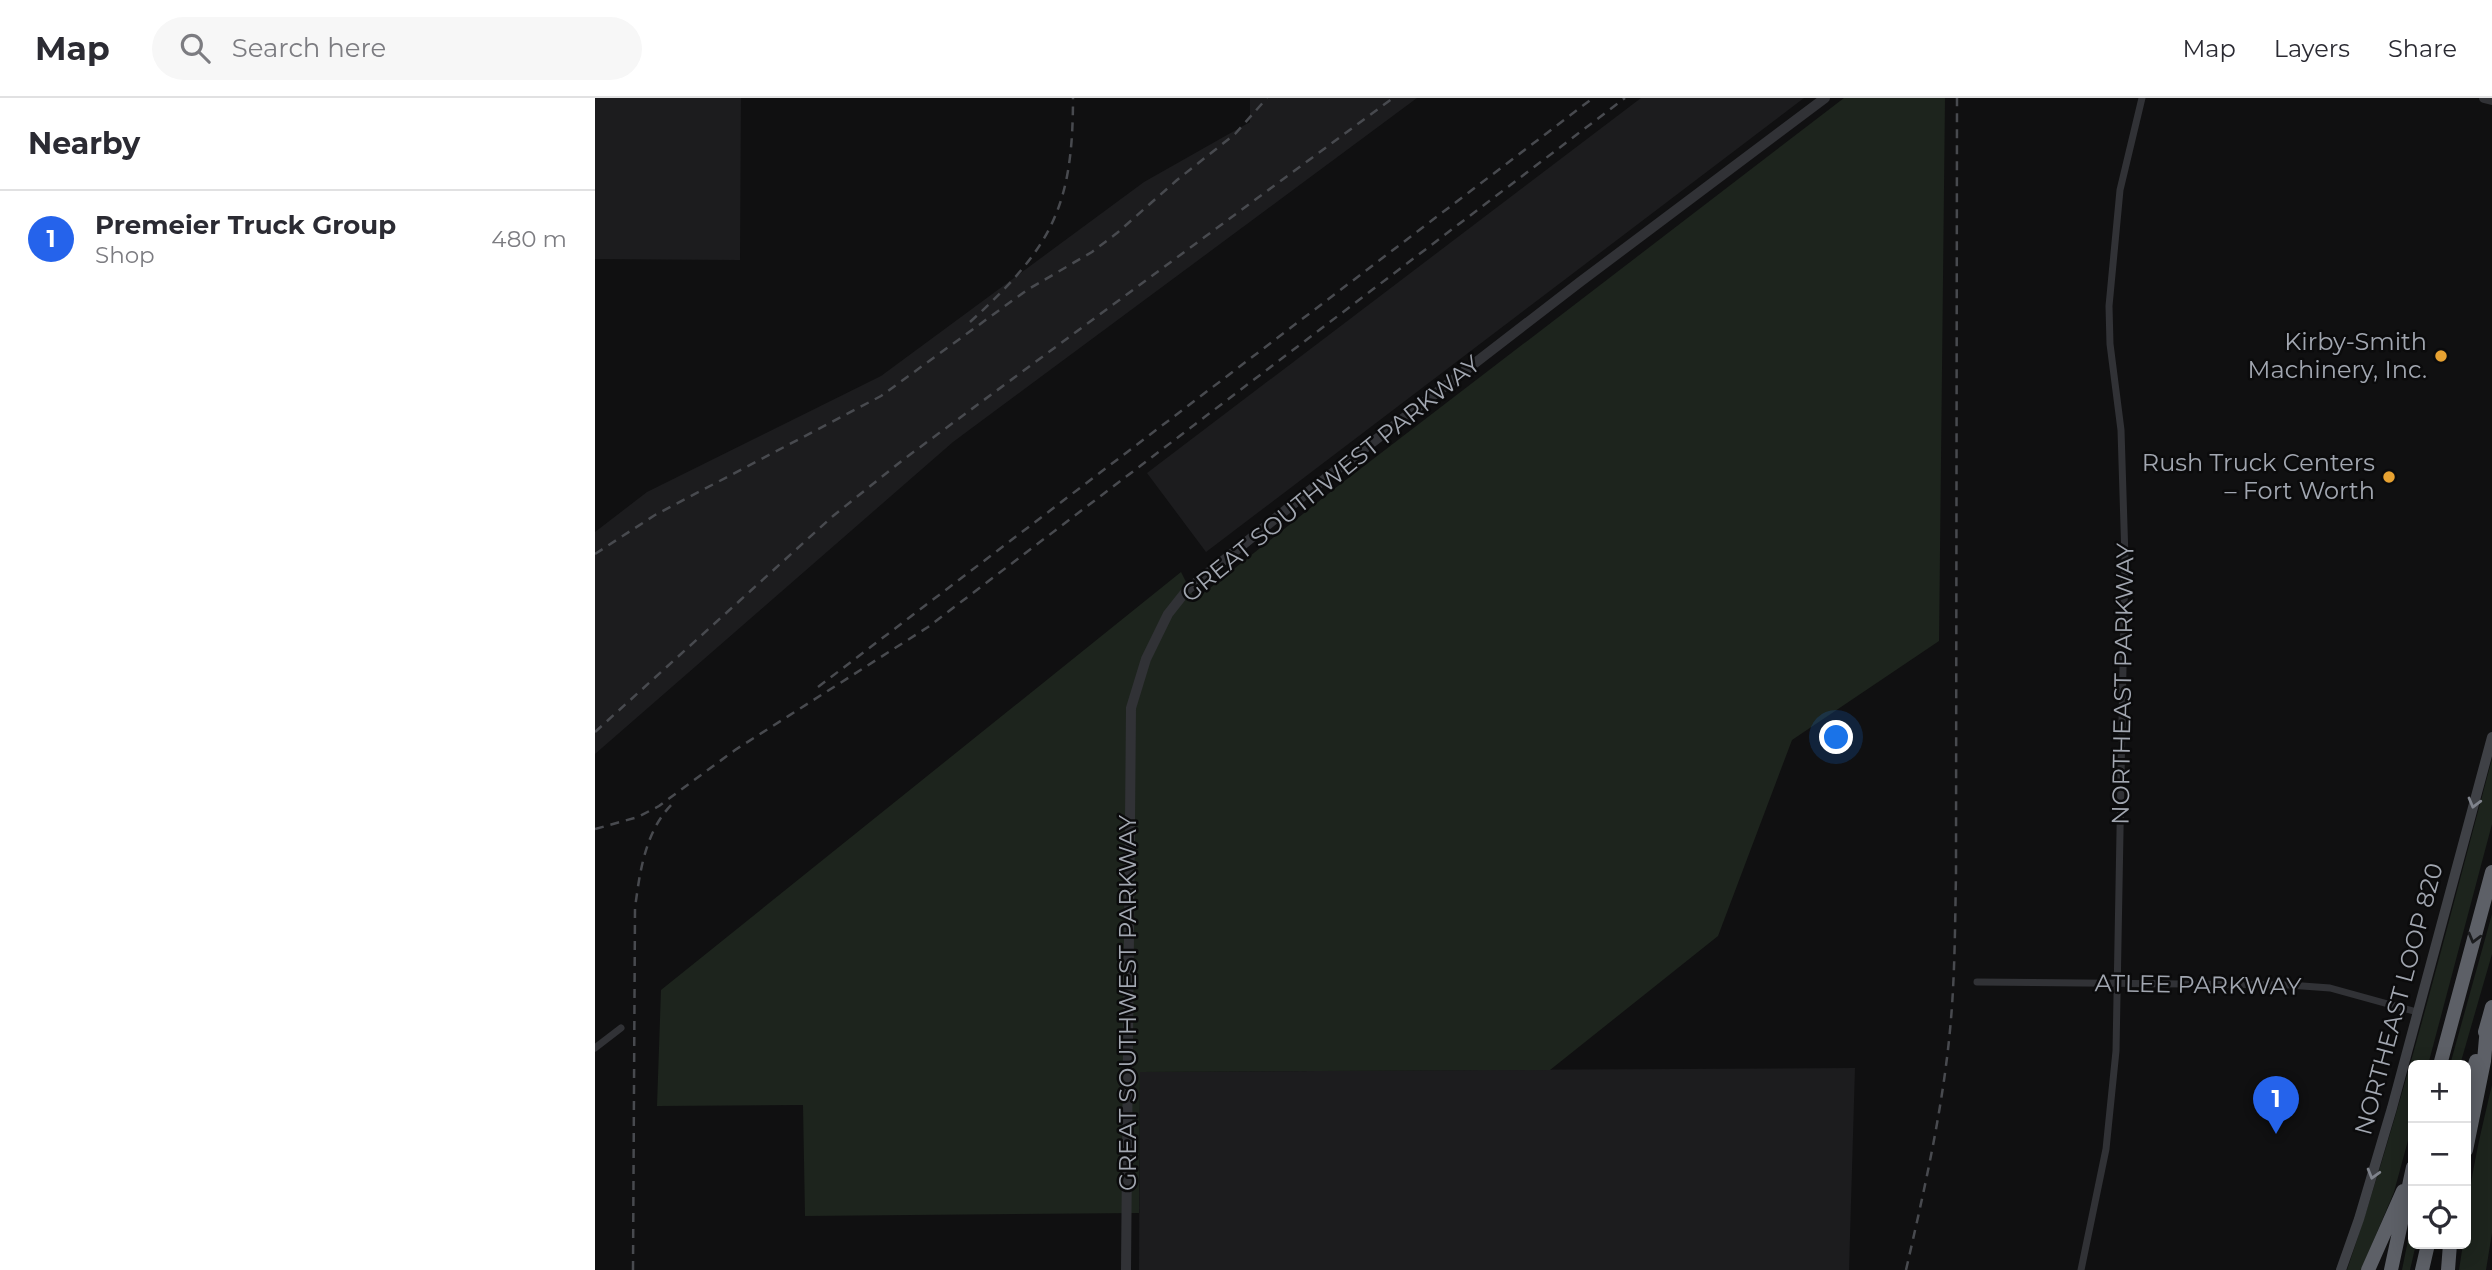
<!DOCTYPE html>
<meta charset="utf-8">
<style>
body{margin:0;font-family:Montserrat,sans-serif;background:#f7f7f7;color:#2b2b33}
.controls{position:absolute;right:21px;bottom:21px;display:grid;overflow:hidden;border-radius:10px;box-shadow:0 4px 18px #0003}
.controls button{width:63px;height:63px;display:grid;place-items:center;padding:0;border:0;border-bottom:2px solid #e1e1e2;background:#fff;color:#2b2b33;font:35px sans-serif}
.you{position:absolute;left:1242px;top:640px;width:24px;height:24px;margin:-18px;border:5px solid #fff;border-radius:50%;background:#1a73e8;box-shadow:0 0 0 10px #1a73e833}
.badge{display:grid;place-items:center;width:46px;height:46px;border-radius:50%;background:#2563eb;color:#fff;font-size:23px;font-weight:700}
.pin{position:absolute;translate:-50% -58px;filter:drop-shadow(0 2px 4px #0008)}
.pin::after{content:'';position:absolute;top:37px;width:24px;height:21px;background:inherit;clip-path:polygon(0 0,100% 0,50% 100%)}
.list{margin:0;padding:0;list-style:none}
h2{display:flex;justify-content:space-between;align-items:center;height:91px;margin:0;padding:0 28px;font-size:30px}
h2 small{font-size:23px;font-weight:400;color:#7c7c81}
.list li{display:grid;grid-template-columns:46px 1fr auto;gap:21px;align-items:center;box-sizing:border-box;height:98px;padding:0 28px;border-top:2px solid #e1e1e2}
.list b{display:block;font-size:26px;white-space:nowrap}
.list p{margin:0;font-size:23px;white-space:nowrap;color:#7c7c81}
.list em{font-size:23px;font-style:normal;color:#7c7c81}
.icon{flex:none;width:38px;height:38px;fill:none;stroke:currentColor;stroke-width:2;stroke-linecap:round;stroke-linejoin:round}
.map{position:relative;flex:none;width:1897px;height:1172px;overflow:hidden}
header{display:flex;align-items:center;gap:42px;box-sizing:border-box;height:98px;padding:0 35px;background:#fff;border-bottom:2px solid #e1e1e2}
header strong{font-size:33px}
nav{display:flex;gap:38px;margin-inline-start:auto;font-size:24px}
.search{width:490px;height:63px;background:#f7f7f7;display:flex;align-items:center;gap:18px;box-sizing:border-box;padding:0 24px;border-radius:38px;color:#7c7c81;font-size:26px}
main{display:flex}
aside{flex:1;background:#fff}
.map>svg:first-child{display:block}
.built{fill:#1c1c1e}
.green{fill:#1d241d}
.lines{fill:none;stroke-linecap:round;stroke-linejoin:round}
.minor{stroke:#313236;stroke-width:7}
.tertiary{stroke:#313236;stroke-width:10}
.secondary{stroke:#3f4146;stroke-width:10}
.motorway{stroke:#5d6067;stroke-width:14}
.rail{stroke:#484a4f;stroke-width:2.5;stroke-dasharray:9 7;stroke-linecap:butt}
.oneway{stroke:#7f838c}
.oneway2{stroke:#1b1c1e}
.poi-dot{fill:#e7a232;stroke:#0b0b0c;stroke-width:2.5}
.labels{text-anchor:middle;stroke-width:5;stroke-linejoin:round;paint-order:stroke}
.poi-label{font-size:24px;fill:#a2a7b1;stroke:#0b0b0c;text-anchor:end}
.street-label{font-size:24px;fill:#a2a7b1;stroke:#0b0b0c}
</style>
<header>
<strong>Map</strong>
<div class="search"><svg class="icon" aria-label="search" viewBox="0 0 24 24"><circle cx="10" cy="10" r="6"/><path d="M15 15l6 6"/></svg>Search here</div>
<nav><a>Map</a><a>Layers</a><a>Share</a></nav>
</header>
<main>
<aside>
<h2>Nearby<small></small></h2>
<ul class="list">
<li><span class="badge">1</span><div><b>Premeier Truck Group</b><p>Shop</p></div><em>480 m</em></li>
</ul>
</aside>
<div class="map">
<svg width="1897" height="1172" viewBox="0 0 1897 1172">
<rect width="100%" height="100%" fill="#101011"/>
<path class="built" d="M0,0H146L145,162L0,161Z
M655,0H822L358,344L0,656V434L52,394L286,278L549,84L655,24Z
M1046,0H1209L611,454L552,375Z
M1260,970L1254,1172H544L545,974Z"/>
<path class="green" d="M1249,0H1350L1344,543L1197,642L1123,838L955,972L545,974L544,1115L210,1118L208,1007L62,1008L66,892L586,474L600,502L743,388Z
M1897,661V726L1833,967H1818V1024L1799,1094L1766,1172H1752C1809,1004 1851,832 1897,661Z
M1897,816V856L1865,967H1855Z
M1897,987V1135L1891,1172H1864L1868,1146H1871C1871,1093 1885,1038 1897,987Z
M1818,1117V1146H1821L1815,1172H1807Z"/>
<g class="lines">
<path class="minor" d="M1382,884L1694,887L1735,890L1822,914
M0,950L26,930
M1486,1172L1511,1051L1521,953L1530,460L1526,332L1515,246L1514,208L1525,92L1547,0"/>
<path class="tertiary" d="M1889,0L1897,2
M531,1172L536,610L551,561L573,516L592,492L713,394L985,184L1230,0"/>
<path class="secondary" d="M1746,1172L1764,1121L1797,1010L1897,639"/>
<path class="motorway" d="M1890,934L1897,909
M1845,967L1897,774
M1871,996L1881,963
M1871,1052L1889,963L1892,928
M1773,1172L1808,1093
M1796,1172L1818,1069
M1827,1172L1833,1146
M1853,1172L1855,1146"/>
<path class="rail" d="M375,224C456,150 478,110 478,0
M0,456L60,417L286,298L432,192L497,154L522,135L582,82L640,36L672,0
M223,589L998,0
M0,634L238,418L309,361L798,0
M0,731L43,719L64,708L140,652L333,529L1030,0
M38,1172L40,810C45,773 50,733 78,705
M1311,1172C1330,1089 1349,1006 1356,921C1360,873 1360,825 1361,777L1362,0"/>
</g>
<defs><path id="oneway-chevron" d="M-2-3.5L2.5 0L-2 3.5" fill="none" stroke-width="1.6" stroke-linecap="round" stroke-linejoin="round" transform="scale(1.75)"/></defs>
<g class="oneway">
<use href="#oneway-chevron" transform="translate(1879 705) rotate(105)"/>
<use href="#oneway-chevron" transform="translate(1778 1076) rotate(106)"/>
</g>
<use class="oneway2" href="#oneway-chevron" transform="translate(1879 840) rotate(105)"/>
<g class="poi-dot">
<circle cx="1846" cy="258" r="7"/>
<circle cx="1794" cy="379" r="7"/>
</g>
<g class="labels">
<g class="poi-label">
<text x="1832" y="252">Kirby-Smith<tspan x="1832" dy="28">Machinery, Inc.</tspan></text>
<text x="1780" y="373">Rush Truck Centers<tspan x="1780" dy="28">– Fort Worth</tspan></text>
</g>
<g class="street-label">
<text transform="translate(736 381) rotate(-39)" y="8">GREAT SOUTHWEST PARKWAY</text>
<text transform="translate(1528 586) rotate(-89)" y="8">NORTHEAST PARKWAY</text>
<text transform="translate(1603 887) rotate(1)" y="8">ATLEE PARKWAY</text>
<text transform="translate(1804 901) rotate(-75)" y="8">NORTHEAST LOOP 820</text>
<text transform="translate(533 905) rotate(-90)" y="8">GREAT SOUTHWEST PARKWAY</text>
</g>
</g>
</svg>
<div class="controls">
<button>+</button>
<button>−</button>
<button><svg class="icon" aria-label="locate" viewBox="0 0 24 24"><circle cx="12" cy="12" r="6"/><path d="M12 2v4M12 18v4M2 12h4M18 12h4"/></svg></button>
</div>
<div class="you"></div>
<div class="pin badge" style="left:1681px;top:1036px">1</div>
</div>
</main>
